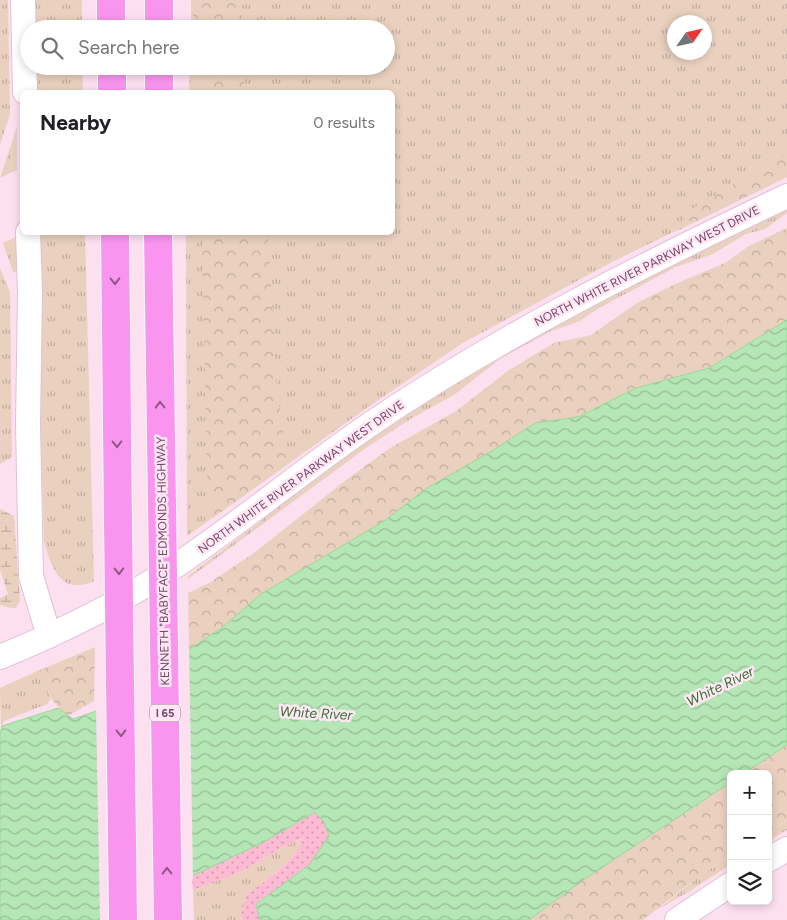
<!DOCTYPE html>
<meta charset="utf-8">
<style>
body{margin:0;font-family:Figtree,sans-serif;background:#f2f2f2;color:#202124}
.controls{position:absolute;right:15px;bottom:15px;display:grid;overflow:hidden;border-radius:8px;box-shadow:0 2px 8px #0003}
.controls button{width:45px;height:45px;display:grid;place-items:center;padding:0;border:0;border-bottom:1px solid #e0e0e0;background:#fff;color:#202124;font:25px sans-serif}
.compass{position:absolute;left:667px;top:15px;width:45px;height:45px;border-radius:50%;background:#fff;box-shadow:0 2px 8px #0003;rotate:56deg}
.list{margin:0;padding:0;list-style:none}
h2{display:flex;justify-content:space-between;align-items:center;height:65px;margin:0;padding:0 20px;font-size:21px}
h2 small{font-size:16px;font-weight:400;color:#757577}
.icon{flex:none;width:28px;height:28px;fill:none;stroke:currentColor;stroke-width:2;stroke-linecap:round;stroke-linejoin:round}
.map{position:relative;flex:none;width:787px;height:920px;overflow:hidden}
.search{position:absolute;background:#fff;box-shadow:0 2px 8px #0003;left:20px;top:20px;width:375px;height:55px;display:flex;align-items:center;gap:12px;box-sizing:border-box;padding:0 18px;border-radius:28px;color:#757577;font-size:19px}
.panel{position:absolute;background:#fff;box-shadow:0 2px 8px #0003;left:20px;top:90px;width:375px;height:145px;border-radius:8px}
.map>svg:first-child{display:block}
.grass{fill:url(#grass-tufts);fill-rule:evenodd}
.forest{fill:url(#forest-crowns)}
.wetland{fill:url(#wetland-marsh)}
.sand{fill:url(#sand-dots)}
.water{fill:url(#water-waves);stroke:#9bd89b}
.pier{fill:#fde0f0}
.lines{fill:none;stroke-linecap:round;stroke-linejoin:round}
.minor-casing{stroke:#e3bfd8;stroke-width:26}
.highway-casing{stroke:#fff;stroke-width:30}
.minor{stroke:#fff;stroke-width:24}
.highway{stroke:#f995ef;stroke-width:28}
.highway-bridge-casing{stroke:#fff;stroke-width:30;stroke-linecap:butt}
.highway-bridge{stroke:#f995ef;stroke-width:28}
.oneway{stroke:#8f5785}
.labels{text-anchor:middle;stroke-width:5;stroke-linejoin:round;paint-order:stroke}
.shield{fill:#ffe7f4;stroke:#9e7794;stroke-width:1}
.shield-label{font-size:11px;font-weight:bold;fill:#74476b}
.street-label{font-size:12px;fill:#74476b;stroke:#ffe7f4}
.water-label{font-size:14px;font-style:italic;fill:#387338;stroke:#ffe7f4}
</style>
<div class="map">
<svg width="787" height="920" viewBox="0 0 787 920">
<defs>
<pattern id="grass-tufts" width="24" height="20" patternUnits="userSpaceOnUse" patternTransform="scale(1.25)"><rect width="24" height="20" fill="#ead1bf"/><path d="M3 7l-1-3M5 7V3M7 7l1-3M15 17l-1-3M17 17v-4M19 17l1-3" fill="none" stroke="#c2ab9f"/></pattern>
<pattern id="forest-crowns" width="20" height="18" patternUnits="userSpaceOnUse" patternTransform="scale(1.25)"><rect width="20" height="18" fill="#ead1bf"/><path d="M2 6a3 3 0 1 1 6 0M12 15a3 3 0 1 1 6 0" fill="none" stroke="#c2ab9f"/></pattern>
<pattern id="wetland-marsh" width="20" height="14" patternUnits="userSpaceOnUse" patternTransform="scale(1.25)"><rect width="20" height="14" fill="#ead1bf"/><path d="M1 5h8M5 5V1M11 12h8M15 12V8" fill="none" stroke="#c2ab9f"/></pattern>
<pattern id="sand-dots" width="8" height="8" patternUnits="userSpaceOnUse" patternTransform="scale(1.25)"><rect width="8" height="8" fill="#fdbad3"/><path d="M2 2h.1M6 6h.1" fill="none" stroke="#d199af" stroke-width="1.8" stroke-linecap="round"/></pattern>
<pattern id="water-waves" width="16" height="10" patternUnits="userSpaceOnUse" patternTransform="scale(1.25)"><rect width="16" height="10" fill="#b5e6b5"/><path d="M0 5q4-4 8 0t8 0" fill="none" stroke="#98bc97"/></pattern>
</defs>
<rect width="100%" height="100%" fill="#fde0f0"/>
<path class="grass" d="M0,0H8L10,114L0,145Z
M34,0H82V29H35Z
M191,0H787V177L616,260L463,343L371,405L187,536L186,233L392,232V92H189L190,66H386V29H191ZM674,22H704V52H674Z
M35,66H82L83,92H36Z
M17,126V170L0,178Z
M787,207V213L765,229L746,234L713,254L676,267L599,308L580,321L549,332L500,359L454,395L412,418L366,448L188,579V576L256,525L315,477L404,416L504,353L562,320Z
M37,233H85L94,581C61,596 52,569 44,542L40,413Z
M16,237L19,239L20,273L13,272L3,243Z
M0,268L10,292L12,457L0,464Z
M35,672L44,685L51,699L47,704L4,721L1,730L0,688Z
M787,820V830L768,841V832Z
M304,838C294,863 267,880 246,895L241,916L242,920H194L193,890L243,871L282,847Z
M731,856V864L690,891L660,908L702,874Z"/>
<path class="forest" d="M192,0H242L241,29H194Z
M198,66H241L246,92H200Z
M787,153V177L679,230L688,211Z
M787,228V320L709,368L636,388L578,417L535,423L492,451L427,488L384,521L324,558L189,649L188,593L209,583L254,553L346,480L390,448L456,411L509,370L554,343L591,335L637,303L673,285L725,263L749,246Z
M202,233H268L277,390L288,464L213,518L207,482Z
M95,647L94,701L68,716C51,703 47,689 35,672Z
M787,745V820L768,832V774H743Z
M731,782V856L702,874L643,920H529L586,878Z"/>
<path class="wetland" d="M0,509L14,516L20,600L16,608H10L0,605V598L8,594L0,570Z"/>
<path class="sand" d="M316,812L324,822L329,836L309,865L256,904L260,920H242L241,916L246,895C265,881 296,862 303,838L282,847L243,871L193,890L192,876L264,842Z"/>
<path class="water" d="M787,320V745L743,774H731V782L586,878L529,920H260L256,904L309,865L329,836L324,822L315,812L264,842L141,900L102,920H0V735L2,726L58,708L73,719L102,709L225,625L261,594L384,521L427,488L492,451L535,423L578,417L636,388L709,368Z"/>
<path class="pier" d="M189,646L193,878L107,920H100L96,709L101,707Z"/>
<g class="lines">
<g class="minor-casing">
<path id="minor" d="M23,0L25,92
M28,232L30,292L28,424L31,576L49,636
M0,657C58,633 115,606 168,571C238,525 303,470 372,423C503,334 645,264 787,196
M768,860L787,849
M677,920L731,884"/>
</g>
<g class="highway-casing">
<path id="highway" d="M111,0V29
M159,0V29
M112,66V92
M159,92V66
M115,232L118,522
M158,232L162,506"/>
</g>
<use href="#minor" class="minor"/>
<use href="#highway" class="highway"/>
<g class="highway-bridge-casing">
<path id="highway-bridge" d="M162,506L168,920
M118,522L123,920"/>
</g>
<use href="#highway-bridge" class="highway-bridge"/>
</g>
<defs><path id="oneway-chevron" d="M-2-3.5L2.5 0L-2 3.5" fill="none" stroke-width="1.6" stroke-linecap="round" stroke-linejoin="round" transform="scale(1.25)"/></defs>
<g class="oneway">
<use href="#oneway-chevron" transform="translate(115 281) rotate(89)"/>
<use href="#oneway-chevron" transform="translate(160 405) rotate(-91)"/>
<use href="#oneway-chevron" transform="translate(117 444) rotate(89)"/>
<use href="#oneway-chevron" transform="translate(119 571) rotate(89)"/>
<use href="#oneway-chevron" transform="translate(121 733) rotate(89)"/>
<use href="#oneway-chevron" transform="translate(167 871) rotate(-91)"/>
</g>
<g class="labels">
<rect class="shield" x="150" y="704.5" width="30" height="17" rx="4"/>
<g class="shield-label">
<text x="165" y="717">I 65</text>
</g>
<g class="street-label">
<text transform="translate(647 266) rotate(-27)" y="4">NORTH WHITE RIVER PARKWAY WEST DRIVE</text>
<text transform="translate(301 477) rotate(-36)" y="4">NORTH WHITE RIVER PARKWAY WEST DRIVE</text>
<text transform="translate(163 561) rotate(-91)" y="4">KENNETH "BABYFACE" EDMONDS HIGHWAY</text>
</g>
<g class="water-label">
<text transform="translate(720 686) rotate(-26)" y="5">White River</text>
<text transform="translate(316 713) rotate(3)" y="5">White River</text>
</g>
</g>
</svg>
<div class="controls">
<button>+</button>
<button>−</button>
<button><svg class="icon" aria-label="layers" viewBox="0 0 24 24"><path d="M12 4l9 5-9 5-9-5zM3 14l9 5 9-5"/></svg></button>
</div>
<svg class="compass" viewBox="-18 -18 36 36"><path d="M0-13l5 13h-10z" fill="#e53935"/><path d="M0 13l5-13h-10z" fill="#757577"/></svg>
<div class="search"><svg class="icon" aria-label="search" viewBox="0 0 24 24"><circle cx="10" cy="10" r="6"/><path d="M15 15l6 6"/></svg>Search here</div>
<section class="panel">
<h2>Nearby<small>0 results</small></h2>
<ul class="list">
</ul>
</section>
</div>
